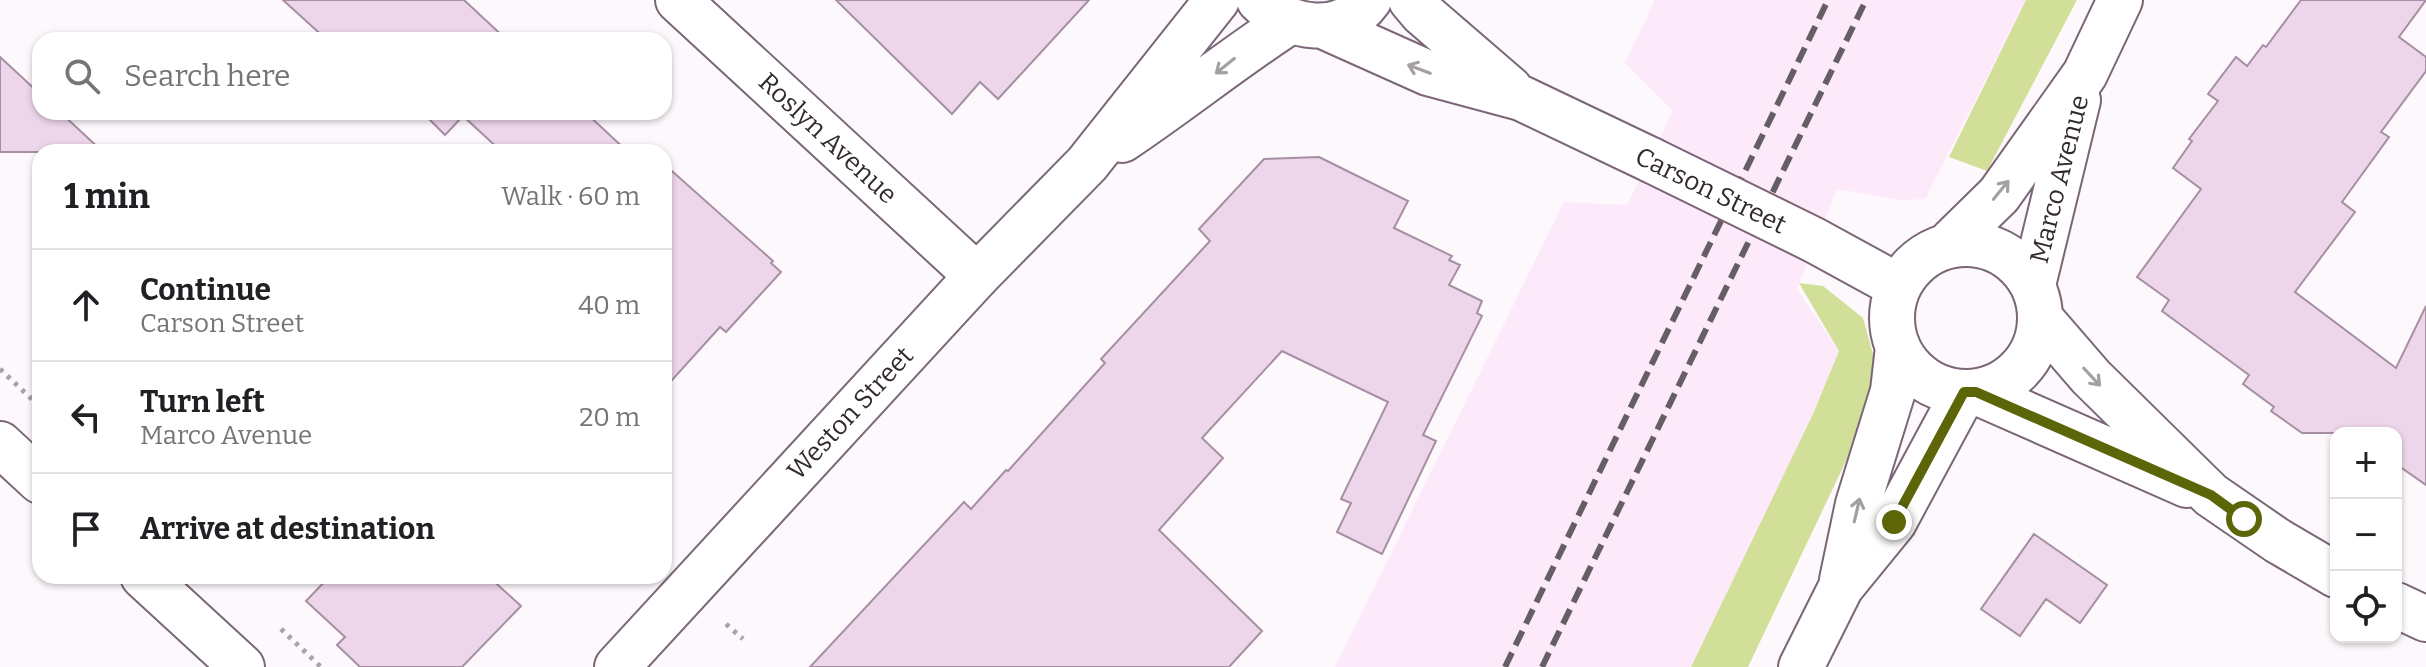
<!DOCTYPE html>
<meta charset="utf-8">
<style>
body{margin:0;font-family:Bitter,serif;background:#f2f2f2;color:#202124}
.controls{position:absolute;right:24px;bottom:24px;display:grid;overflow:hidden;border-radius:16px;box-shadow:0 2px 6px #0004}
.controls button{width:72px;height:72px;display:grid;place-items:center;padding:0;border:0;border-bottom:2px solid #e0e0e0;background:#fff;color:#202124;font:40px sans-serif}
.stop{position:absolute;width:24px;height:24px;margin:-18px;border:6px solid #5c6609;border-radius:50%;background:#fff}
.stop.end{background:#5c6609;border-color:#fff;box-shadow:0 2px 8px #0008}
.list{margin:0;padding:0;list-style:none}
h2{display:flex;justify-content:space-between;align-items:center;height:104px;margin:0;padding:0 32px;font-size:34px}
h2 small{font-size:26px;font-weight:400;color:#757577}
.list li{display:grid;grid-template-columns:52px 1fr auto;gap:24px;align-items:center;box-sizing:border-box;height:112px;padding:0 32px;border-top:2px solid #e0e0e0}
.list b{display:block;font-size:30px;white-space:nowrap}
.list p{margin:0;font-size:26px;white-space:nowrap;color:#757577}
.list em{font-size:26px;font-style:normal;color:#757577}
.icon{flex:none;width:44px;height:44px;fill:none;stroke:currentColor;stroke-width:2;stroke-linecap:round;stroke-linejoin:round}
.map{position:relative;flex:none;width:2426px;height:667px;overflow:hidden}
.search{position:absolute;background:#fff;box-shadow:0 2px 6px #0004;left:32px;top:32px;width:640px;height:88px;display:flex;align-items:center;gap:20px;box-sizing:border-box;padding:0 28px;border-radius:24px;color:#757577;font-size:30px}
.panel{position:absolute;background:#fff;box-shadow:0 2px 6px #0004;left:32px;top:144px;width:640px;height:440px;border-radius:24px}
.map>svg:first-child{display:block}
.built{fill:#fce9f9}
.green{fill:#d2df99}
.building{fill:#eed6ea;stroke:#a68fa2;stroke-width:2}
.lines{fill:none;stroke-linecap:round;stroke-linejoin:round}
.street-casing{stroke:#7b6678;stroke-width:48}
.secondary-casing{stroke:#7b6678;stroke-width:48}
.path{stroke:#aaa3a9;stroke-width:5;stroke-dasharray:4 6;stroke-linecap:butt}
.street{stroke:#fff;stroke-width:44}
.secondary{stroke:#fff;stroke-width:44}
.rail{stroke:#665e65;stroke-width:6;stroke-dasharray:16 8;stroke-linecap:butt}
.secondary-bridge-casing{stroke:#7b6678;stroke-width:48;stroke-linecap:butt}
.secondary-bridge{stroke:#fff;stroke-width:44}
.oneway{stroke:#a39fa2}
.route{stroke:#5c6609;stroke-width:10}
.labels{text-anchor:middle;stroke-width:7;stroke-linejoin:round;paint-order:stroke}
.street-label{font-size:26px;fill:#322931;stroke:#fff}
</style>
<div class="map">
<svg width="2426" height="667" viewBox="0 0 2426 667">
<rect width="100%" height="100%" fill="#fdf8fc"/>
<path class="built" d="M1655,0H2026L1925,199L1902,200L1837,189L1797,289L1839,351L1813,414L1691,667H1335L1564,202L1627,205L1673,111L1625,63Z"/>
<path class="green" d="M2026,0H2077L1987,171L1949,157Z
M1799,283L1823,286L1863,318L1875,361V400L1748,667H1691L1813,414L1839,351Z"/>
<path class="building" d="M283,0H464L507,40H327Z
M836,0H1089L998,99L980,82L952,114Z
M2301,0H2426L2399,37L2426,57V71L2381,132L2389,137L2342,202L2355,212L2295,292L2396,368L2426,306V485L2396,464V433H2302L2271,411L2274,407L2243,384L2249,375L2162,311L2169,300L2137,277L2201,189L2173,168L2192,141L2189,139L2218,101L2208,94L2236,57L2247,66L2263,45L2266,47Z
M0,57L40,94V112H60L103,152H0Z
M422,112H585L628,152H502L463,116L445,135Z
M1319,157L1408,201L1394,228L1452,256L1449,260L1460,265L1449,285L1482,301L1477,313L1482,316L1423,435L1436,441L1382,554L1337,532L1351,503L1341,499L1388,402L1282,351L1202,438L1223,458L1159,530L1262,631L1229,667H810L964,502L971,509L1006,470L1008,471L1105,363L1101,359L1210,241L1199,229L1264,159Z
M664,164L773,261L771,263L781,272L726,332L720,327L664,389Z
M2034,534L2107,585L2080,623L2046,599L2020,636L1981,609Z
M330,576H488L521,606L462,667H360L337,645L345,637L306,601Z"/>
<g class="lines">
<g class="street-casing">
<path id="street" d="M678,0L977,276
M0,444L40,481
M143,576L242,667"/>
</g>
<g class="secondary-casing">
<path id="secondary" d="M1259,0C1288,30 1342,38 1369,0
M1411,0L1422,13L1510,89
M1323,26L1428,73L1521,98L1651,160
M1122,140C1179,102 1232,59 1289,22
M1814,240L1898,286
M1892 318a74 74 0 1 1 148 0a74 74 0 1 1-148 0Z
M1947,246L1999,195L2085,74L2120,0
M2033,285L2078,100
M2040,318L2091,377L2211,495L2278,541L2336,575
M1976,392L2187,485
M1842,580L1858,504L1893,391L1898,347
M2396,605L2426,619
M617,667L977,276L1087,164L1217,0
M1801,667L1841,587L1894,522L1964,392"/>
</g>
<path class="path" d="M0,369L39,406
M726,624L743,639
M281,629L321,667"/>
<use href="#street" class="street"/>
<use href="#secondary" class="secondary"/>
<path class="rail" d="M1505,667L1828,0
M1542,667L1866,0"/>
<g class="secondary-bridge-casing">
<path id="secondary-bridge" d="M1651,160L1814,240"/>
</g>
<use href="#secondary-bridge" class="secondary-bridge"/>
</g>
<defs><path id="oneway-shaft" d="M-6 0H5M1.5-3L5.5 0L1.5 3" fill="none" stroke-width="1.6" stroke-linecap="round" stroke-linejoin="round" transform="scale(2)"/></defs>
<g class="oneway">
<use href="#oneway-shaft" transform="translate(1225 66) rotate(141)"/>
<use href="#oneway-shaft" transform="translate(1419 69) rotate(-159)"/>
<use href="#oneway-shaft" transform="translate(2001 190) rotate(-51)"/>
<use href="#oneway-shaft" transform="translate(2092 377) rotate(47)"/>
<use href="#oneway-shaft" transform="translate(1857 510) rotate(-77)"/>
</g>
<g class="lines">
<path class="route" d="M1894,522L1964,392H1976L2211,495L2244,519"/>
</g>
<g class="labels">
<g class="street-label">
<text transform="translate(828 138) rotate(43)" y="9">Roslyn Avenue</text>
<text transform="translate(2059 179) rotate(-76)" y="9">Marco Avenue</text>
<text transform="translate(1711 190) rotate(26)" y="9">Carson Street</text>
<text transform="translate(850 413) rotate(-47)" y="9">Weston Street</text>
</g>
</g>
</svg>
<div class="controls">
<button>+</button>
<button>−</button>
<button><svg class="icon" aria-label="locate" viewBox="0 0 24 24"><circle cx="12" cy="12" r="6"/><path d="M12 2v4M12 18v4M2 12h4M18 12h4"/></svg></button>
</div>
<div class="stop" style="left:2244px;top:519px"></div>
<div class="stop end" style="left:1894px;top:522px"></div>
<div class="search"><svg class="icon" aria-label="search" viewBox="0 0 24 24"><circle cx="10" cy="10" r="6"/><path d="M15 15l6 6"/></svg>Search here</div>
<section class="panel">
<h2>1 min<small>Walk · 60 m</small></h2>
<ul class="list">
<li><svg class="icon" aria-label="ahead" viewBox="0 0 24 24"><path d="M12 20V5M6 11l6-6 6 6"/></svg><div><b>Continue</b><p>Carson Street</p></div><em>40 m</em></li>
<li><svg class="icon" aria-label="left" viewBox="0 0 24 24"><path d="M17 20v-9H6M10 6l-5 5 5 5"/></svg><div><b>Turn left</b><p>Marco Avenue</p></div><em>20 m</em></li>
<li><svg class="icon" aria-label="arrive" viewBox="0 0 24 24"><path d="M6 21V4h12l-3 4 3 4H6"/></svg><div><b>Arrive at destination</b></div></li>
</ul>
</section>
</div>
